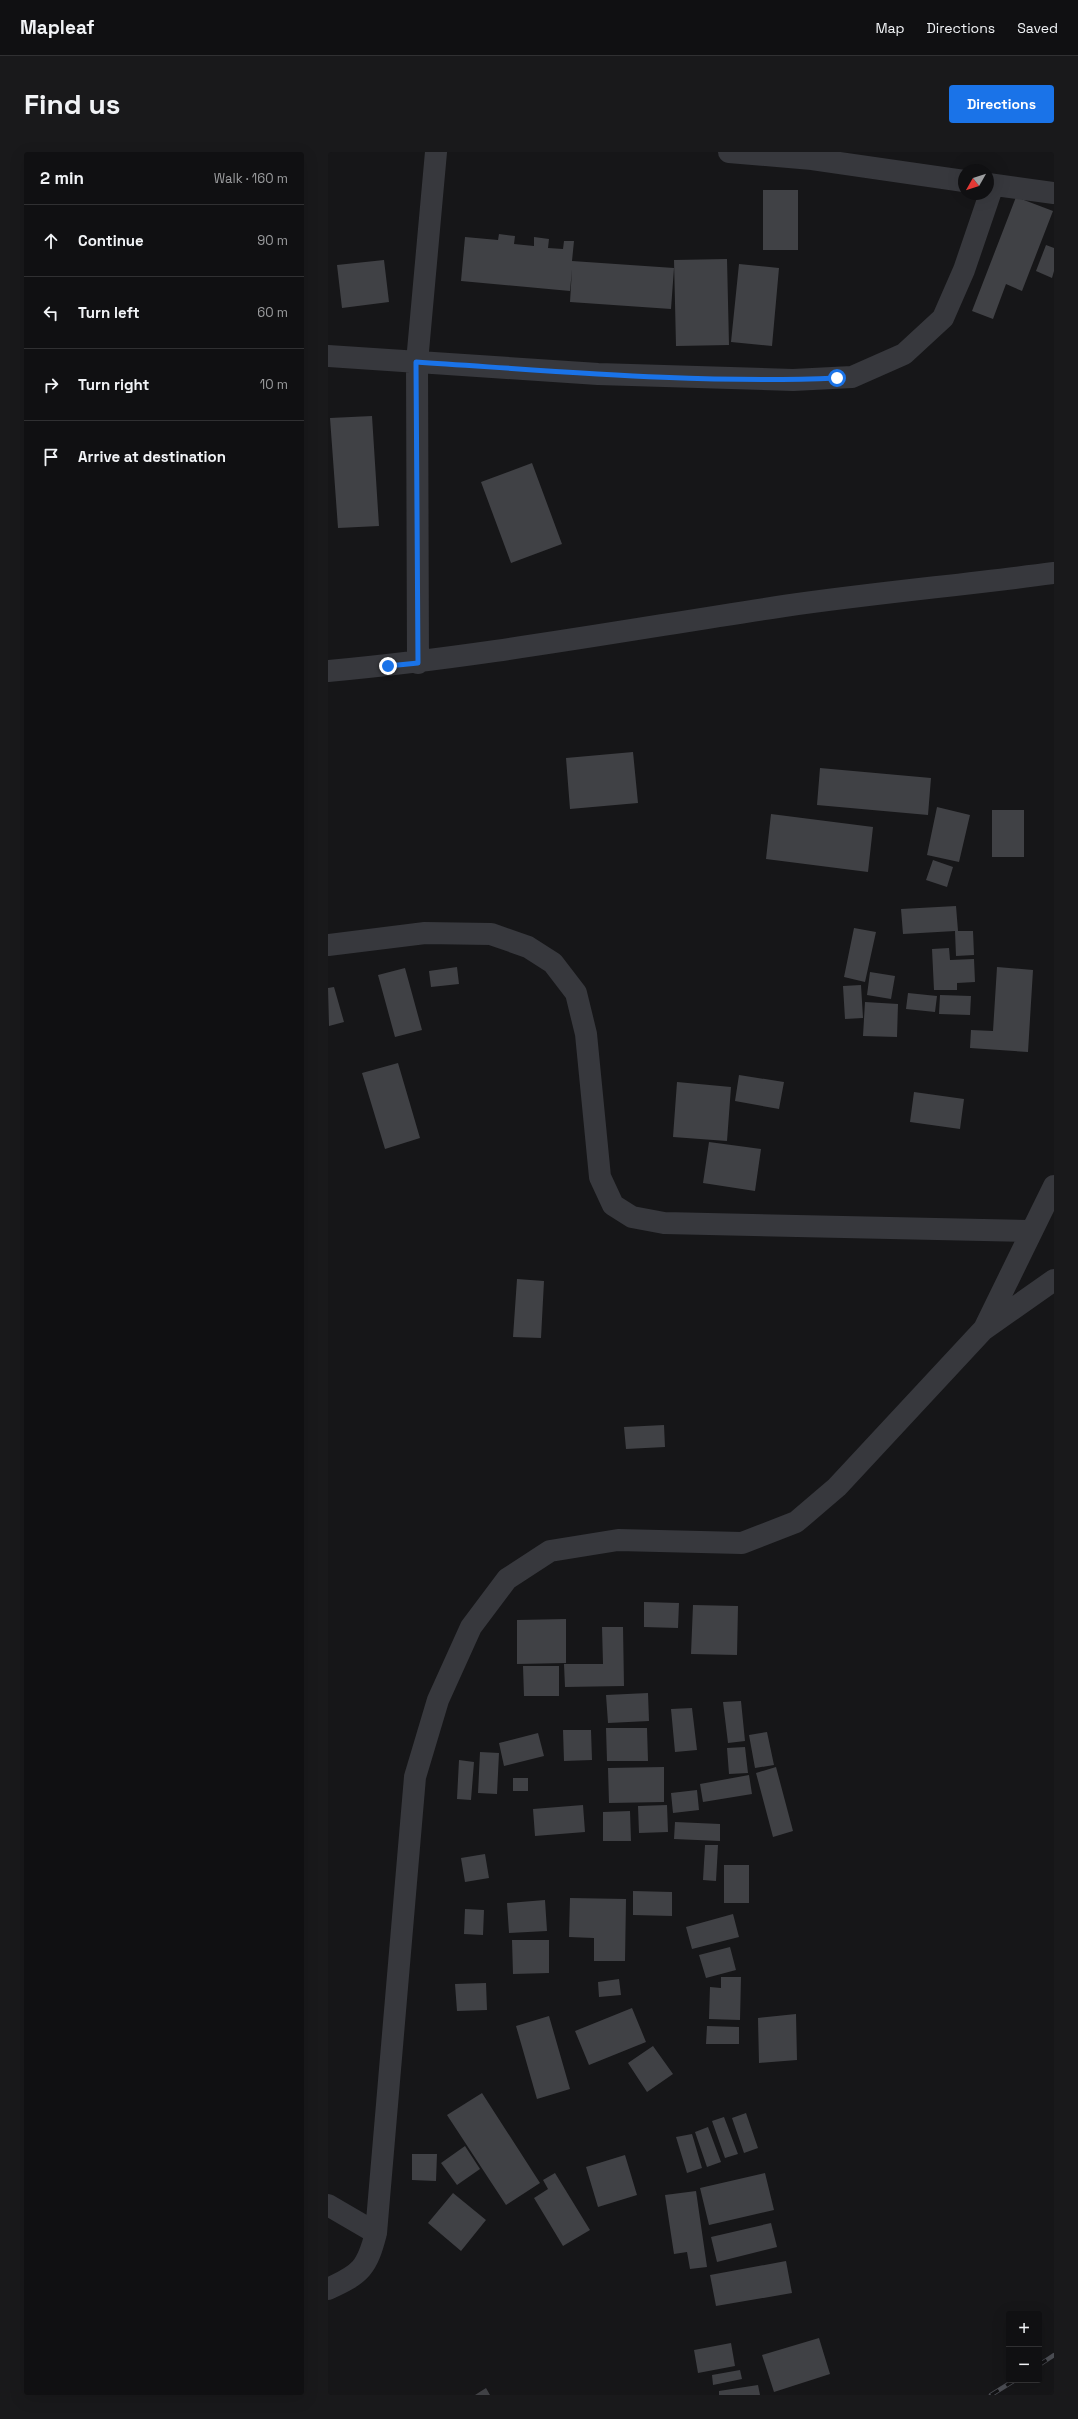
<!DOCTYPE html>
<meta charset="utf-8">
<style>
body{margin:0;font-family:"Space Grotesk",sans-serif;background:#19191b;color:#f1f3f6}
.controls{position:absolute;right:12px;bottom:12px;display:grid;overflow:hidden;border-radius:4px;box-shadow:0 4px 16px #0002}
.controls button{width:36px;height:36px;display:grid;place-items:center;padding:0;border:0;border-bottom:1px solid #303032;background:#101012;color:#f1f3f6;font:20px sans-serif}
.compass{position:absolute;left:630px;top:12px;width:36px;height:36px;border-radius:50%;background:#101012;box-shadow:0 4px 16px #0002;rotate:231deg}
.stop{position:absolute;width:12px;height:12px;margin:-9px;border:3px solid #1a73e8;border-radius:50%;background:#fff}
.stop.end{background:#1a73e8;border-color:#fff;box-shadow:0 1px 4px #0008}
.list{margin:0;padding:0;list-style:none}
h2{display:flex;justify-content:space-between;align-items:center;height:52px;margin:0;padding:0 16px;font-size:17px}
h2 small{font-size:13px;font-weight:400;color:#9c9d9f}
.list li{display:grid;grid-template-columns:26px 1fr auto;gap:12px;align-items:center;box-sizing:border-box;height:72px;padding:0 16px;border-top:1px solid #303032}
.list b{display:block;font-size:15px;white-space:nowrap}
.list em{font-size:13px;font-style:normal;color:#9c9d9f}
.icon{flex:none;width:22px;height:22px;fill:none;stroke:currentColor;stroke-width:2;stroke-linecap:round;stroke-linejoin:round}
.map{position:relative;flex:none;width:726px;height:2243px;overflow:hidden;border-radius:4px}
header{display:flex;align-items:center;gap:24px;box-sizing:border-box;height:56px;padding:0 20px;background:#101012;border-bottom:1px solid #303032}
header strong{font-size:19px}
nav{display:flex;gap:22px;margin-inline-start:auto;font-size:14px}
.intro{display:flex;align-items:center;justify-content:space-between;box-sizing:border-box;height:96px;padding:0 24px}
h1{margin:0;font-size:28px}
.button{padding:10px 18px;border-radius:4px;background:#1a73e8;color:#fff;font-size:14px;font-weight:700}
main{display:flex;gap:24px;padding:0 24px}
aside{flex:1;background:#101012;border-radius:4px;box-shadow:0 4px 16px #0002}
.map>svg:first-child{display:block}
.building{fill:#404145}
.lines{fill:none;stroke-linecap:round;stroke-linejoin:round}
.street{stroke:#37383d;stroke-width:22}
.rail-casing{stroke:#4a4c52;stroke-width:4.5}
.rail{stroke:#111113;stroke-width:3;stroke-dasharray:9;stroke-linecap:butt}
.route{stroke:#1a73e8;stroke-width:5}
</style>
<header>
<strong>Mapleaf</strong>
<nav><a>Map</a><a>Directions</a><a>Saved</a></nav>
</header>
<div class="intro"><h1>Find us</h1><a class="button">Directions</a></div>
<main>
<aside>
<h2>2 min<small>Walk · 160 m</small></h2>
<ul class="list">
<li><svg class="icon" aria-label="ahead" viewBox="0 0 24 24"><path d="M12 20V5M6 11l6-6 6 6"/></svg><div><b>Continue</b></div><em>90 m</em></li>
<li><svg class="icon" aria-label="left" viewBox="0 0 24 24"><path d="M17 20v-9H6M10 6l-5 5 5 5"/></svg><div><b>Turn left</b></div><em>60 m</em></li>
<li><svg class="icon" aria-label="right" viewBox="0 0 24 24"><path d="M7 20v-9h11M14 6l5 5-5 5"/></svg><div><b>Turn right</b></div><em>10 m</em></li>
<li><svg class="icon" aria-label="arrive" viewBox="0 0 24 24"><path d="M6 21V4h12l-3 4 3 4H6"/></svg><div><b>Arrive at destination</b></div></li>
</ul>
</aside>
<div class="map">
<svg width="726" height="2243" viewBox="0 0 726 2243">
<rect width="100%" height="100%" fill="#161618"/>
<path class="building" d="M435,38H470V98H435Z
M688,45L725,59L694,139L678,132L665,167L644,159Z
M171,82L187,84L186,92L206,94V85L221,87L220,96L235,97L236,89H246L244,109L346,116L343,157L242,150L244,117L242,139L133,129L137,85L170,88Z
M718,93L726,96V119L724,126L708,119Z
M399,107L401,193L348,194L346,108Z
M56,108L61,150L14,156L9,113Z
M411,112L451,116L444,194L403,190Z
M44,264L51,374L10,376L2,266Z
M204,311L234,392L183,411L153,330Z
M305,600L310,651L242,657L238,606Z
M492,616L603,626L600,663L489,653Z
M609,655L642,663L631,710L599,703Z
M664,658H696V705H664Z
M443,662L545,675L540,720L438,707Z
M605,708L625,715L619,735L598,728Z
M628,754L630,779H645L646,803L628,804L627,779L575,782L573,757Z
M526,776L548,780L537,830L516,825Z
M621,796L622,808L646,807L647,830L629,831V838H606L604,797Z
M129,815L131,832L103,835L101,819Z
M669,815L705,818L700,900L642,896L643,878L665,879Z
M77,816L94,878L67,885L50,823Z
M542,820L567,824L563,847L539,843Z
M533,833L535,866L517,867L515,834Z
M6,835L16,870L1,874L0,836Z
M580,841L609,844L607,860L578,857Z
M612,843L643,844L642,863L611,862Z
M537,850L570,852L569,885L535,884Z
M70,911L92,986L57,997L34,921Z
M411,923L456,930L451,957L407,949Z
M349,930L403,935L399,989L345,985Z
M586,940L636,947L632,977L582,970Z
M381,990L433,997L427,1039L375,1031Z
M189,1127L216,1129L213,1186L185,1185Z
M336,1273L337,1295L298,1297L296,1275Z
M316,1450L351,1451L350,1476L316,1475Z
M365,1453L410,1454L409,1503L363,1502Z
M238,1467V1511L189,1512V1468Z
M274,1475H295L296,1534L237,1535L236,1512H275Z
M195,1514H231V1544H196Z
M320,1541L321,1569L280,1571L278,1543Z
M413,1549L417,1589L400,1591L395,1550Z
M364,1556L369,1598L347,1600L343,1557Z
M278,1576H319L320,1609H279Z
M235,1578H263L264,1608L236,1609Z
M439,1580L446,1613L427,1616L421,1583Z
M210,1581L216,1604L176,1614L171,1591Z
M417,1595L420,1621L401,1622L399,1596Z
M152,1600L171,1601L169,1642L150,1641Z
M131,1608L146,1610L143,1648L129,1647Z
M336,1615V1650L281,1651L280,1616Z
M448,1615L465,1679L445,1685L428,1621Z
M421,1623L424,1642L375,1650L372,1632Z
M185,1626H200V1639H185Z
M369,1638L371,1658L345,1661L343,1641Z
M255,1653L257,1680L207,1684L205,1657Z
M339,1653L340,1680L311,1681L310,1654Z
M302,1659L303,1689H275V1660Z
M347,1670L392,1672V1689L346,1687Z
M377,1693H390L388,1729L375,1728Z
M157,1702L161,1726L137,1730L133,1706Z
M396,1713H421V1751H396Z
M305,1739L344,1740V1764L305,1763Z
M242,1746L298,1747L297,1809H266V1786L241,1785Z
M217,1748L219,1779L181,1781L179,1751Z
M137,1757L156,1758L155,1783L136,1782Z
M405,1762L411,1785L364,1797L358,1775Z
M184,1788H221V1821L185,1822Z
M402,1795L408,1818L378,1826L371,1803Z
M393,1825H413L412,1868L381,1867L382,1835L393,1836Z
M291,1827L293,1843L271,1845L270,1830Z
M158,1831L159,1858L129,1859L127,1832Z
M304,1856L318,1890L261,1913L247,1879Z
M468,1862L469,1908L431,1911L430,1866Z
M221,1864L242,1937L209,1947L188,1874Z
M379,1874L411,1875V1892H378Z
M325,1894L345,1922L319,1940L300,1911Z
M154,1941L212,2031L178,2053L119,1963Z
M418,1961L430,1996L416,2001L404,1966Z
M396,1965L410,2002L397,2006L384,1969Z
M380,1975L393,2010L379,2015L367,1980Z
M364,1982L374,2016L359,2021L348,1985Z
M137,1994L152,2017L129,2033L113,2011Z
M84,2002H109L108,2029L84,2028Z
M297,2003L309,2043L270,2055L258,2015Z
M227,2021L262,2078L235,2094L206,2046L220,2037L215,2028Z
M437,2021L446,2058L381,2073L372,2036Z
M368,2039L379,2115L362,2117L359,2100L346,2102L337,2043Z
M125,2041L158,2068L133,2099L100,2071Z
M443,2071L449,2095L389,2110L383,2085Z
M458,2109L464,2141L388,2154L382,2123Z
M491,2186L502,2222L446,2240L434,2203Z
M403,2191L407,2214L370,2221L366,2198Z
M412,2218L414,2227L385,2233L384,2223Z
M430,2233L432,2243H391V2239Z
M158,2236L162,2243H147Z"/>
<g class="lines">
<path class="street" d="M401,0L484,7L636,29
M660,32L726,41
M0,204L270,222L465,228L524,225L576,202L615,166L636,118L665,33
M90,511L89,210L108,0
M0,519C153,505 304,477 456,454C545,441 636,433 726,421
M0,793L97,781L163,782L200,795L225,811L248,841L258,882L272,1025L285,1053L304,1065L336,1071L702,1079
M656,1177L726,1034
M0,2053L48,2081
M0,2137C33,2122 39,2116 48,2081L87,1625L110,1548L143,1475L179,1427L222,1399L290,1388L414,1391L468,1370L509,1335L655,1178L726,1128"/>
<g class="rail-casing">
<path id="rail" d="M711,2213L726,2203
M663,2243L687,2228"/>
</g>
<use href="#rail" class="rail"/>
</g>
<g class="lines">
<path class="route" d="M60,514L90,511L88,210C228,219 369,232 509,226"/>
</g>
</svg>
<div class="controls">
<button>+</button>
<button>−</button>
</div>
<svg class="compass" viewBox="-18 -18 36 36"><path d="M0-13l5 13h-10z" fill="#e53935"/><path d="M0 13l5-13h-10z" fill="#9c9d9f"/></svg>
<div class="stop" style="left:509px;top:226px"></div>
<div class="stop end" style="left:60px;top:514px"></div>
</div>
</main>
